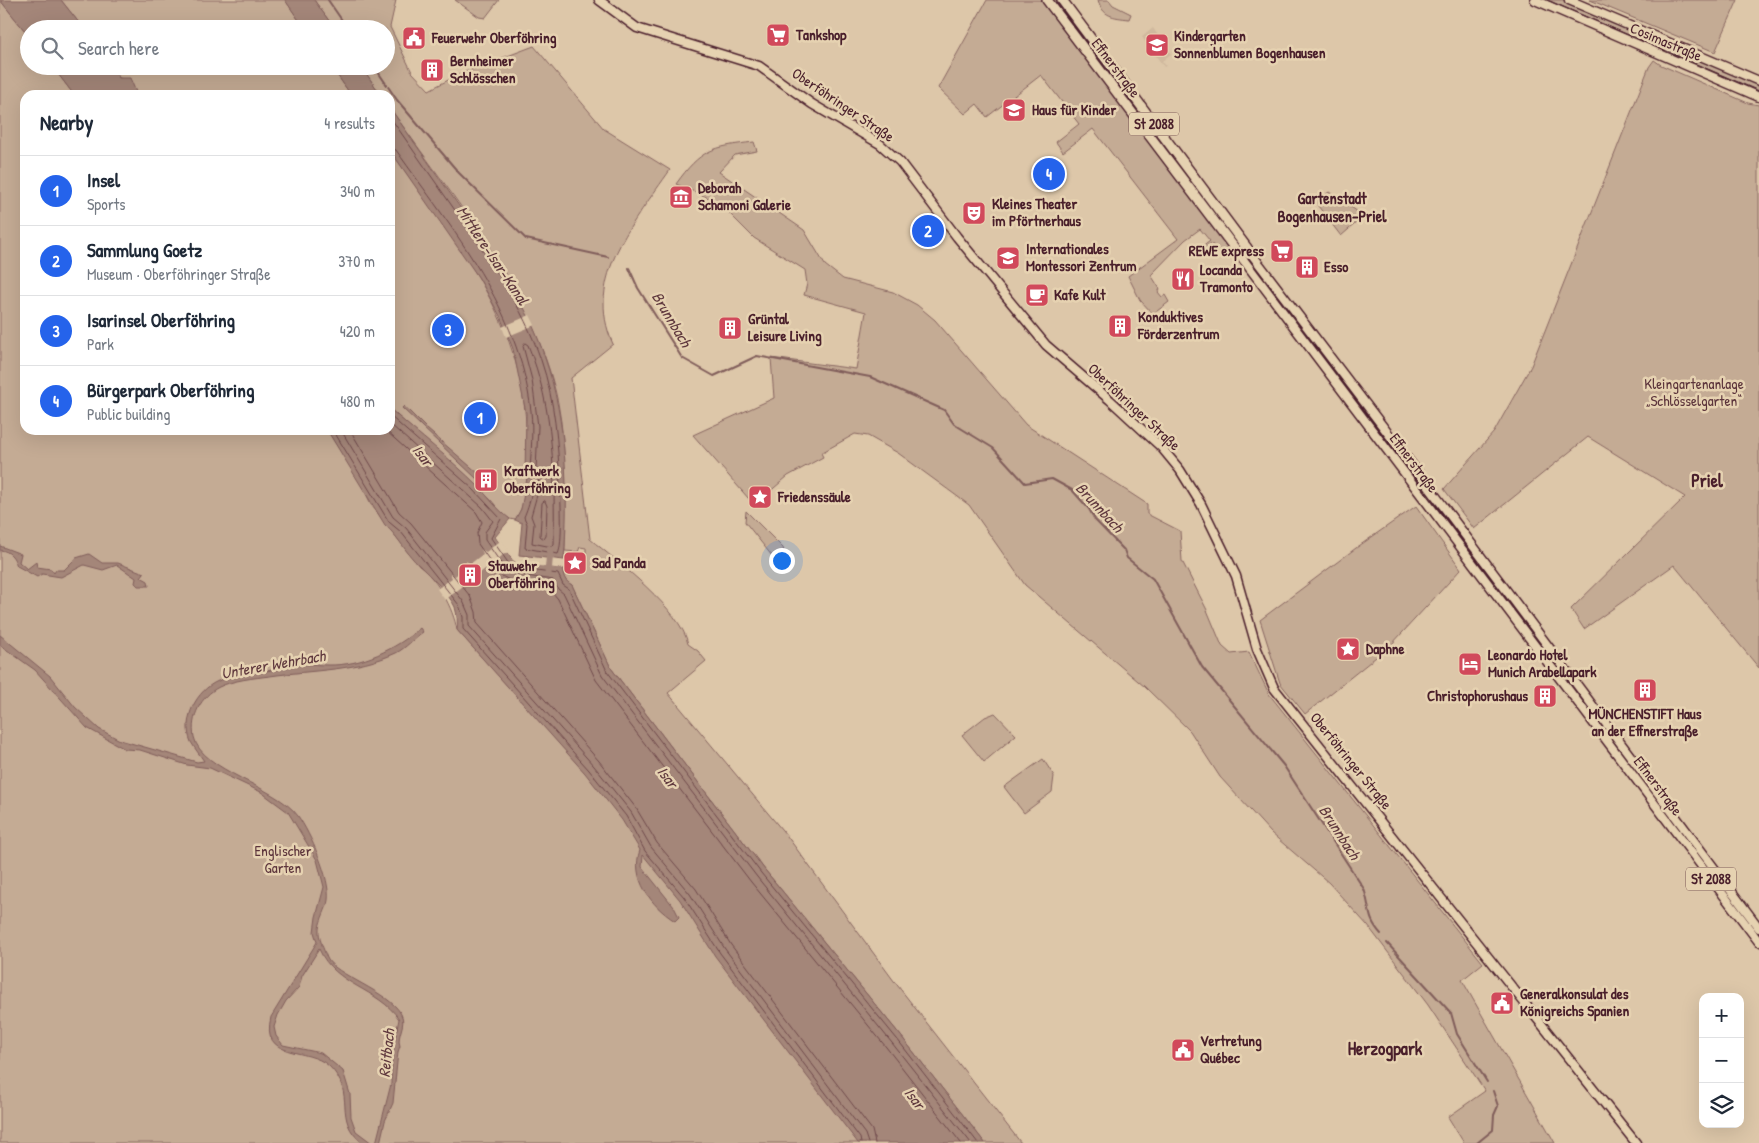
<!DOCTYPE html>
<meta charset="utf-8">
<style>
body{margin:0;font-family:"Patrick Hand",sans-serif;background:#f6f6f7;color:#1f2937}
.controls{position:absolute;right:15px;bottom:15px;display:grid;overflow:hidden;border-radius:10px;box-shadow:0 5px 20px #0002}
.controls button{width:45px;height:45px;display:grid;place-items:center;padding:0;border:0;border-bottom:1px solid #e0e1e3;background:#fff;color:#1f2937;font:25px sans-serif}
.you{position:absolute;left:781px;top:560px;width:18px;height:18px;margin:-12px;border:4px solid #fff;border-radius:50%;background:#1a73e8;box-shadow:0 0 0 8px #1a73e833}
.badge{display:grid;place-items:center;width:32px;height:32px;border-radius:50%;background:#2563eb;color:#fff;font-size:16px;font-weight:700}
.pin{position:absolute;translate:-50% -50%;border:2px solid #fff;box-shadow:0 1px 5px #0006}
.list{margin:0;padding:0;list-style:none}
h2{display:flex;justify-content:space-between;align-items:center;height:65px;margin:0;padding:0 20px;font-size:21px}
h2 small{font-size:16px;font-weight:400;color:#747a83}
.list li{display:grid;grid-template-columns:32px 1fr auto;gap:15px;align-items:center;box-sizing:border-box;height:70px;padding:0 20px;border-top:1px solid #e0e1e3}
.list b{display:block;font-size:19px;white-space:nowrap}
.list p{margin:0;font-size:16px;white-space:nowrap;color:#747a83}
.list em{font-size:16px;font-style:normal;color:#747a83}
.icon{flex:none;width:28px;height:28px;fill:none;stroke:currentColor;stroke-width:2;stroke-linecap:round;stroke-linejoin:round}
.map{position:relative;flex:none;width:1759px;height:1143px;overflow:hidden}
.search{position:absolute;background:#fff;box-shadow:0 5px 20px #0002;left:20px;top:20px;width:375px;height:55px;display:flex;align-items:center;gap:12px;box-sizing:border-box;padding:0 18px;border-radius:28px;color:#747a83;font-size:19px}
.panel{position:absolute;background:#fff;box-shadow:0 5px 20px #0002;left:20px;top:90px;width:375px;height:345px;border-radius:15px}
.map>svg:first-child{display:block}
.built{fill:#d0b99e}
.green{fill:#c4ab94;stroke:#876560}
.water{fill:#a48679;stroke:#805d5a}
.pier{fill:#ddc7a9}
.lines{fill:none;stroke-linecap:round;stroke-linejoin:round}
.shore{stroke:#6e484a;stroke-width:1}
.stream{stroke:#805d5a;stroke-width:2}
.canal{stroke:#a48679;stroke-width:7}
.secondary-casing{stroke:#4a1f2b;stroke-width:11}
.primary-casing{stroke:#4a1f2b;stroke-width:11}
.trunk-casing{stroke:#4a1f2b;stroke-width:12}
.secondary{stroke:#e6d2b1;stroke-width:8}
.primary{stroke:#e6d2b1;stroke-width:8}
.trunk{stroke:#e6d2b1;stroke-width:9}
.tram{stroke:#4a1f2b;stroke-width:1}
.labels{text-anchor:middle;stroke-width:5;stroke-linejoin:round;paint-order:stroke}
.shield{fill:#e6d2b1;stroke:#795553;stroke-width:1}
.shield-label{font-size:14px;font-weight:bold;fill:#4a1f2b}
.poi-label{font-size:15px;font-weight:bold;fill:#4a1f2b;stroke:#e6d2b1;text-anchor:start}
.street-label{font-size:15px;fill:#4a1f2b;stroke:#e6d2b1}
.park-label{font-size:15px;fill:#5c343b;stroke:#e6d2b1}
.neighbourhood-label{font-size:16px;font-weight:bold;fill:#4a1f2b;stroke:#e6d2b1}
.water-label{font-size:16px;font-style:italic;fill:#60393e;stroke:#e6d2b1}
.quarter-label{font-size:18px;font-weight:bold;fill:#4a1f2b;stroke:#e6d2b1}
</style>
<div class="map">
<svg width="1759" height="1143" viewBox="0 0 1759 1143">
<rect width="100%" height="100%" fill="#ddc7a9"/>
<filter id="ink" filterUnits="userSpaceOnUse"><feTurbulence type="fractalNoise" baseFrequency=".02" numOctaves="2"/><feDisplacementMap in="SourceGraphic" scale="10" xChannelSelector="R" yChannelSelector="G"/><feConvolveMatrix kernelMatrix="1 2 1 2 8 2 1 2 1" color-interpolation-filters="sRGB"/></filter>
<g filter="url(#ink)">
<path class="built" d="M1153,28L1171,54L1162,61L1166,66L1164,67L1142,37Z"/>
<path class="green" d="M0,0L29,36V66H52L74,95H25V430H327L358,478L372,506L419,566C438,580 453,608 457,630L627,818L866,1143H0Z
M61,0H285L305,29H84Z
M314,0H396L390,27L412,72L429,90L460,74L534,46L604,129L670,170C635,221 583,278 613,344L571,378L590,539C617,561 682,611 688,644L698,651L706,661L668,693L787,836L894,981L1021,1143H985L901,1036L765,870L611,668L572,585C565,581 563,577 563,569L580,568L577,564L578,554H586V548L580,547L578,552L565,551C566,502 567,451 558,403C536,294 452,197 390,108V95H381L361,66H386V29H335Z
M455,0H499L485,18L479,17Z
M987,0H1041L1228,247L1229,255L1225,260L1211,243L1202,250L1203,252L1201,254L1197,247L1201,248L1210,241L1200,229L1185,240L1151,275L1160,289L1158,292L1162,297L1165,295L1169,302L1153,314L1140,300L1128,276L1178,239L1093,129L1063,152L1056,142L1079,124L1041,75L987,117L977,104L965,114L938,88Z
M1052,0H1056L1238,242V246Z
M1098,0H1109L1113,5L1131,14L1129,19C1113,17 1103,17 1098,0Z
M1540,0H1563L1642,34L1638,43Z
M1590,0H1738L1715,52Z
M1664,43L1759,84V95L1661,52Z
M1654,60L1661,65L1748,103L1759,105V668L1674,565L1584,629L1571,609L1685,497L1588,437L1474,529L1444,489L1494,432L1531,366L1649,67Z
M113,66H331L351,95H129L135,93L125,79L119,78Z
M754,142L757,151L735,155L719,172L804,230L825,265L843,279L893,292L917,305L935,320L1026,425L1147,504V514L1180,531L1182,561L1207,610L1222,646L1231,654L1249,652L1269,694L1483,963L1462,980L1555,1143H1464L1448,1117L1485,1091L1428,1005L1368,926L1329,883L1271,833L1220,777L1190,731L1145,687L1025,585L969,505L898,453L868,436L855,434L821,453L823,457L788,476L760,500L749,499L693,435L774,398L771,358L856,369L866,312L804,295L807,284L805,270L754,238L718,202L676,184C701,149 712,147 754,142Z
M390,150C462,252 534,330 526,463C525,469 526,472 527,477C530,487 521,512 515,520C502,519 498,507 490,499C458,468 423,439 390,409Z
M1329,192L1364,216L1341,236L1318,206V200Z
M1416,506L1461,569L1391,645L1305,714L1280,683L1260,620L1356,548Z
M746,511L783,548L786,557L781,561L772,556L745,522Z
M995,713L1016,735L984,762L962,735L985,717Z
M1043,759L1054,776L1052,792L1024,813L1004,787Z"/>
<path class="water" d="M0,0H61L84,29H29V36Z
M285,0H314L335,29H305Z
M52,66H113L119,78H130L136,92L129,95H74Z
M331,66H361L381,95H351Z
M390,108C415,143 439,178 464,213C496,258 528,305 545,358C567,421 569,494 564,560L519,555L522,523L515,520L521,509L527,478L525,475L526,413L513,349L500,316L479,278L390,150Z
M404,406L427,429L478,473L477,479L402,408Z
M390,409C419,435 451,459 478,486C489,498 497,509 510,519L495,537L513,561L563,569C563,577 565,581 572,585L611,668L765,870L901,1036L985,1143H858L715,956L680,900L643,855L642,867L674,907L679,917L675,921C651,906 630,878 640,850L622,820L585,773L457,630C458,622 457,615 455,607C450,595 429,575 420,566C406,554 399,537 385,525L327,430H390Z
M0,546L21,554L19,562L27,569L36,562L37,567L51,569L54,573L56,570H64L76,558L89,554L102,563H118L144,573L141,577L148,581L149,586H138L135,583L136,578L117,565L103,570L84,565L61,577L42,574L37,577L17,566C14,557 10,551 0,550Z
M420,628L423,632C414,638 406,648 396,653C357,671 312,670 270,676C254,678 233,680 219,687C201,696 190,717 194,737C201,771 277,786 298,816C310,833 331,879 328,900C327,909 320,919 319,929C318,937 324,950 327,958C333,974 390,992 401,1014C407,1025 396,1035 400,1046L398,1052L393,1103L385,1121L380,1143H376L391,1084L392,1054L399,1019C378,988 335,986 319,949L302,976L299,987L286,1001L278,1015L274,1027L276,1036L283,1045L321,1053L343,1071L350,1094L351,1117L356,1131L372,1143H363C331,1119 358,1094 329,1066C307,1046 260,1061 271,1017L317,942L314,932L316,917L324,887L317,860L288,812L261,792L210,768L187,765L140,750L125,749L87,728L35,670L0,645V635L50,676L75,707L99,729L120,740L197,762L204,761C200,755 195,749 191,742C181,719 197,690 218,681C236,674 260,672 279,669C293,661 312,665 328,665C361,666 396,649 420,628Z"/>
<path class="pier" d="M530,315L535,325L506,337L502,327Z
M512,518L498,537L514,559L563,567V569L516,563L507,552L445,600L437,589L452,578L450,573L455,576L467,566L466,561L470,564L483,554L481,549L486,552L499,542L496,537Z"/>
<g class="lines">
<path class="shore" d="M390,117C413,150 436,183 459,216C491,261 523,307 541,360C555,401 558,444 560,487C561,501 563,544 558,554L525,548L527,524L524,517C529,505 536,484 530,472C531,452 533,431 531,411C519,308 454,232 396,150L390,148
M525,343L528,345C554,408 555,477 554,545L552,547L532,543L534,524L531,516L537,495L539,478L536,470L538,426L532,380L523,346Z
M390,416L473,489L501,519L491,538L509,564L515,568L558,574L563,585L569,589L607,671L761,873L897,1039L978,1143
M390,424L482,507L493,521L485,532V540L505,569L513,574L553,580L558,589L564,594L602,675L757,877L892,1043L971,1143
M333,430L389,522L401,532L459,605L463,617V629L589,770L626,816L645,851L684,897L720,953L860,1138L861,1143
M341,430L393,517L406,528L463,601L469,615V626L594,766L631,812L651,847L690,894L725,949L865,1134L868,1143
M350,430L399,512L411,523L470,596L476,612L477,623L599,761L636,808L657,843L696,889L731,945L872,1130L875,1143
M385,430L476,512L482,522L477,533L478,544L500,575L511,581L547,586L558,599L596,680L751,882L886,1047L961,1143
M545,501L547,506L546,536L544,539L540,536L542,503Z"/>
<path class="stream" d="M328,0L348,29
M94,29L96,28
M374,66L397,100L459,173L526,239L608,257
M629,268L638,288L682,358L714,376L757,356L870,377L944,410L954,424L993,448L1025,483L1052,479L1072,490L1089,509L1095,520L1124,550L1127,558L1153,579L1202,667L1284,766L1364,889C1371,909 1366,917 1381,934
M1387,943L1451,1013L1457,1034L1487,1082
M1477,1143L1493,1130L1494,1115L1498,1106L1493,1091"/>
<path class="canal" d="M548,574L550,550"/>
<g class="secondary-casing">
<path id="secondary" d="M599,0L637,28L759,66L812,104L880,144L900,162L957,237L1046,345L1110,400L1161,447L1180,470L1201,504L1236,576L1257,649L1274,688L1636,1143
M1535,0L1759,97
M1569,0L1759,81"/>
</g>
<g class="primary-casing">
<path id="primary" d="M1247,248L1432,491L1759,928
M1239,254L1759,942"/>
</g>
<g class="trunk-casing">
<path id="trunk" d="M1047,0L1239,254
M1062,0L1247,248"/>
</g>
<use href="#secondary" class="secondary"/>
<use href="#primary" class="primary"/>
<use href="#trunk" class="trunk"/>
<path class="tram" d="M1547,0L1759,91"/>
</g>
</g>
<defs>
<g id="supermarket-square" transform="scale(1.25)"><rect x="-9" y="-9" width="18" height="18" rx="4" fill="#d1495b" stroke="#e6d2b1"/><path d="M-6-5.5h2.5l.6 2H6L4.5 2H-2.5L-4.4-4H-6ZM-1.5 3.2a1.3 1.3 0 1 0 .1 0ZM3 3.2a1.3 1.3 0 1 0 .1 0Z" fill="#fff"/></g>
<g id="civic-square" transform="scale(1.25)"><rect x="-9" y="-9" width="18" height="18" rx="4" fill="#d1495b" stroke="#e6d2b1"/><path d="M-.6-6.5H3V-4.5H.6V-3L4-1V1h2V6H-6V1h2V-1L-.6-3ZM-1.2 2.5V6h2.4V2.5Z" fill="#fff"/></g>
<g id="school-square" transform="scale(1.25)"><rect x="-9" y="-9" width="18" height="18" rx="4" fill="#d1495b" stroke="#e6d2b1"/><path d="M0-5L7-2L0 1L-7-2ZM-4 1L0 2.5L4 1V4Q0 6-4 4Z" fill="#fff"/></g>
<g id="building-square" transform="scale(1.25)"><rect x="-9" y="-9" width="18" height="18" rx="4" fill="#d1495b" stroke="#e6d2b1"/><path d="M-4-6H4V6H1V3H-1V6H-4ZM-2.5-4.3h1.7v1.8h-1.7ZM.8-4.3h1.7v1.8H.8ZM-2.5-1h1.7V.8h-1.7ZM.8-1h1.7V.8H.8Z" fill="#fff"/></g>
<g id="museum-square" transform="scale(1.25)"><rect x="-9" y="-9" width="18" height="18" rx="4" fill="#d1495b" stroke="#e6d2b1"/><path d="M0-6L6-3V-2H-6V-3ZM-5-1h2V3h-2ZM-1-1h2V3h-2ZM3-1h2V3H3ZM-6 4H6V6H-6Z" fill="#fff"/></g>
<g id="theatre-square" transform="scale(1.25)"><rect x="-9" y="-9" width="18" height="18" rx="4" fill="#d1495b" stroke="#e6d2b1"/><path d="M-5-5.5Q0-4 5-5.5V0Q5 5 0 6Q-5 5-5 0ZM-3.3-2.5H-1v1.5H-3.3ZM1-2.5H3.3v1.5H1ZM-2.8 1Q0 5.5 2.8 1Z" fill="#fff"/></g>
<g id="restaurant-square" transform="scale(1.25)"><rect x="-9" y="-9" width="18" height="18" rx="4" fill="#d1495b" stroke="#e6d2b1"/><path d="M-5-6h1v4h1v-4h1v4h1v-4h1v5L-1.5 .5V6h-2V.5L-5-1ZM5-6V6H3V1.5H1.5Q1.5-4 5-6Z" fill="#fff"/></g>
<g id="cafe-square" transform="scale(1.25)"><rect x="-9" y="-9" width="18" height="18" rx="4" fill="#d1495b" stroke="#e6d2b1"/><path d="M-5.5-4.5H6V0H3Q3 3.5 0 3.5H-2.5Q-5.5 3.5-5.5 0ZM3-3.2v2h1.7v-2ZM-6 4.5H4V6H-6Z" fill="#fff"/></g>
<g id="sight-square" transform="scale(1.25)"><rect x="-9" y="-9" width="18" height="18" rx="4" fill="#d1495b" stroke="#e6d2b1"/><path d="M0-6L1.8-2.2L6-1.7L2.9 1.2L3.7 5.4L0 3.3L-3.7 5.4L-2.9 1.2L-6-1.7L-1.8-2.2Z" fill="#fff"/></g>
<g id="hotel-square" transform="scale(1.25)"><rect x="-9" y="-9" width="18" height="18" rx="4" fill="#d1495b" stroke="#e6d2b1"/><path d="M-6-4.5h1.5V1H6V5H4.5V3h-9V5H-6ZM-4 0a1.8 1.8 0 1 1 3.6 0ZM.5 0V-2.5h3Q6-2.5 6 0Z" fill="#fff"/></g>
</defs>
<g fill-rule="evenodd">
<use href="#supermarket-square" x="778" y="35"/>
<use href="#civic-square" x="414" y="38"/>
<use href="#school-square" x="1157" y="45"/>
<use href="#building-square" x="432" y="70"/>
<use href="#school-square" x="1014" y="110"/>
<use href="#museum-square" x="681" y="197"/>
<use href="#theatre-square" x="974" y="213"/>
<use href="#supermarket-square" x="1282" y="251"/>
<use href="#school-square" x="1008" y="258"/>
<use href="#building-square" x="1307" y="267"/>
<use href="#restaurant-square" x="1183" y="279"/>
<use href="#cafe-square" x="1037" y="295"/>
<use href="#building-square" x="1120" y="326"/>
<use href="#building-square" x="730" y="328"/>
<use href="#building-square" x="486" y="480"/>
<use href="#sight-square" x="760" y="497"/>
<use href="#sight-square" x="575" y="563"/>
<use href="#building-square" x="470" y="575"/>
<use href="#sight-square" x="1348" y="649"/>
<use href="#hotel-square" x="1470" y="664"/>
<use href="#building-square" x="1645" y="690"/>
<use href="#building-square" x="1545" y="696"/>
<use href="#civic-square" x="1502" y="1003"/>
<use href="#civic-square" x="1183" y="1050"/>
</g>
<g class="labels">
<g class="shield">
<rect x="1129" y="112.5" width="50" height="23" rx="4"/>
<rect x="1686" y="867.5" width="50" height="23" rx="4"/>
</g>
<g class="shield-label">
<text x="1154" y="129">St 2088</text>
<text x="1711" y="884">St 2088</text>
</g>
<g class="poi-label">
<text x="796" y="40">Tankshop</text>
<text x="1174" y="41">Kindergarten<tspan x="1174" dy="17">Sonnenblumen Bogenhausen</tspan></text>
<text x="432" y="43">Feuerwehr Oberföhring</text>
<text x="450" y="66">Bernheimer<tspan x="450" dy="17">Schlösschen</tspan></text>
<text x="1032" y="115">Haus für Kinder</text>
<text x="698" y="193">Deborah<tspan x="698" dy="17">Schamoni Galerie</tspan></text>
<text x="992" y="209">Kleines Theater<tspan x="992" dy="17">im Pförtnerhaus</tspan></text>
<text x="1026" y="254">Internationales<tspan x="1026" dy="17">Montessori Zentrum</tspan></text>
<text x="1264" y="256" text-anchor="end">REWE express</text>
<text x="1324" y="272">Esso</text>
<text x="1200" y="275">Locanda<tspan x="1200" dy="17">Tramonto</tspan></text>
<text x="1054" y="300">Kafe Kult</text>
<text x="1138" y="322">Konduktives<tspan x="1138" dy="17">Förderzentrum</tspan></text>
<text x="748" y="324">Grüntal<tspan x="748" dy="17">Leisure Living</tspan></text>
<text x="504" y="476">Kraftwerk<tspan x="504" dy="17">Oberföhring</tspan></text>
<text x="778" y="502">Friedenssäule</text>
<text x="592" y="568">Sad Panda</text>
<text x="488" y="571">Stauwehr<tspan x="488" dy="17">Oberföhring</tspan></text>
<text x="1366" y="654">Daphne</text>
<text x="1488" y="660">Leonardo Hotel<tspan x="1488" dy="17">Munich Arabellapark</tspan></text>
<text x="1528" y="701" text-anchor="end">Christophorushaus</text>
<text x="1645" y="719" text-anchor="middle">MÜNCHENSTIFT Haus<tspan x="1645" dy="17">an der Effnerstraße</tspan></text>
<text x="1520" y="999">Generalkonsulat des<tspan x="1520" dy="17">Königreichs Spanien</tspan></text>
<text x="1200" y="1046">Vertretung<tspan x="1200" dy="17">Québec</tspan></text>
</g>
<g class="street-label">
<text transform="translate(1666 42) rotate(23)" y="5">Cosimastraße</text>
<text transform="translate(1116 68) rotate(53)" y="5">Effnerstraße</text>
<text transform="translate(843 105) rotate(34)" y="5">Oberföhringer Straße</text>
<text transform="translate(1134 407) rotate(43)" y="5">Oberföhringer Straße</text>
<text transform="translate(1414 463) rotate(53)" y="5">Effnerstraße</text>
<text transform="translate(1351 761) rotate(51)" y="5">Oberföhringer Straße</text>
<text transform="translate(1658 786) rotate(53)" y="5">Effnerstraße</text>
</g>
<g class="park-label">
<text x="1694" y="389">Kleingartenanlage<tspan x="1694" dy="17">„Schlösselgarten“</tspan></text>
<text x="283" y="856">Englischer<tspan x="283" dy="17">Garten</tspan></text>
</g>
<g class="neighbourhood-label">
<text x="1332" y="204">Gartenstadt<tspan x="1332" dy="18">Bogenhausen-Priel</tspan></text>
</g>
<g class="water-label">
<text transform="translate(493 255) rotate(56)" y="6">Mittlere-Isar-Kanal</text>
<text transform="translate(672 319) rotate(59)" y="6">Brunnbach</text>
<text transform="translate(423 455) rotate(52)" y="6">Isar</text>
<text transform="translate(1100 507) rotate(47)" y="6">Brunnbach</text>
<text transform="translate(273 664) rotate(-10)" y="6">Unterer Wehrbach</text>
<text transform="translate(668 777) rotate(53)" y="6">Isar</text>
<text transform="translate(1340 832) rotate(57)" y="6">Brunnbach</text>
<text transform="translate(386 1053) rotate(-84)" y="6">Reitbach</text>
<text transform="translate(915 1098) rotate(53)" y="6">Isar</text>
</g>
<g class="quarter-label">
<text x="1707" y="487">Priel</text>
<text x="1385" y="1055">Herzogpark</text>
</g>
</g>
</svg>
<div class="controls">
<button>+</button>
<button>−</button>
<button><svg class="icon" aria-label="layers" viewBox="0 0 24 24"><path d="M12 4l9 5-9 5-9-5zM3 14l9 5 9-5"/></svg></button>
</div>
<div class="you"></div>
<div class="pin badge" style="left:480px;top:418px">1</div>
<div class="pin badge" style="left:928px;top:231px">2</div>
<div class="pin badge" style="left:448px;top:330px">3</div>
<div class="pin badge" style="left:1049px;top:174px">4</div>
<div class="search"><svg class="icon" aria-label="search" viewBox="0 0 24 24"><circle cx="10" cy="10" r="6"/><path d="M15 15l6 6"/></svg>Search here</div>
<section class="panel">
<h2>Nearby<small>4 results</small></h2>
<ul class="list">
<li><span class="badge">1</span><div><b>Insel</b><p>Sports</p></div><em>340 m</em></li>
<li><span class="badge">2</span><div><b>Sammlung Goetz</b><p>Museum · Oberföhringer Straße</p></div><em>370 m</em></li>
<li><span class="badge">3</span><div><b>Isarinsel Oberföhring</b><p>Park</p></div><em>420 m</em></li>
<li><span class="badge">4</span><div><b>Bürgerpark Oberföhring</b><p>Public building</p></div><em>480 m</em></li>
</ul>
</section>
</div>
